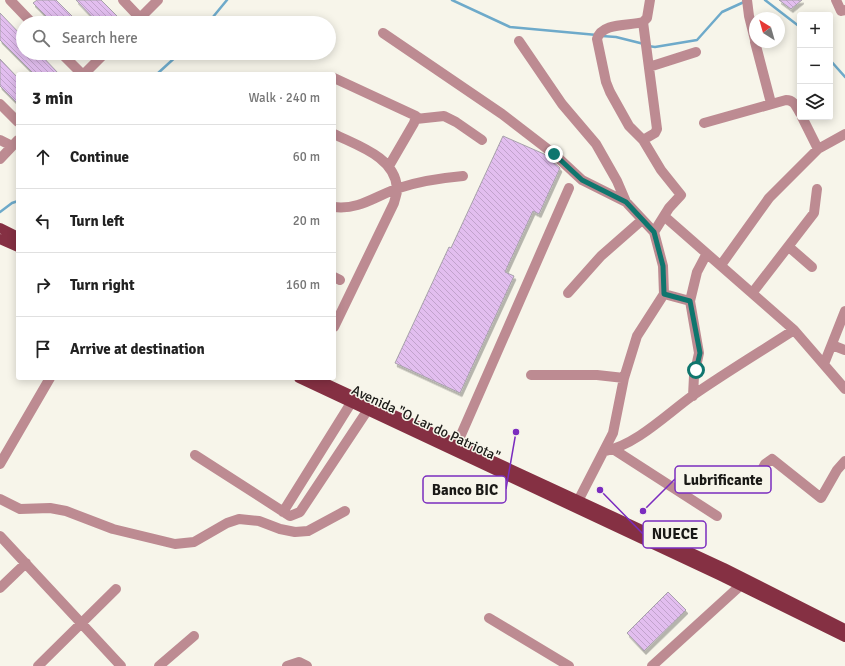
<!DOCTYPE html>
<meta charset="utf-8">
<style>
body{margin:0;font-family:Signika,sans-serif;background:#f2f2f2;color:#222}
.controls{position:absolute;right:12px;top:12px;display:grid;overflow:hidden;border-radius:4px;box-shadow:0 2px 10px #0003}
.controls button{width:36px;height:36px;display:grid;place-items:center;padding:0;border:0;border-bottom:1px solid #e0e0e0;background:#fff;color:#222;font:20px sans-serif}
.compass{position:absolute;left:749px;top:12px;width:36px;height:36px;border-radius:50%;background:#fff;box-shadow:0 2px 10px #0003;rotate:323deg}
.stop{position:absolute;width:12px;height:12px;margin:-9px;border:3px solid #0f766e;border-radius:50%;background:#fff}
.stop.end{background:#0f766e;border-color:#fff;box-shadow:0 1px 4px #0008}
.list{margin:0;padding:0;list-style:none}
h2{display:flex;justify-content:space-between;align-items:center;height:52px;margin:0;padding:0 16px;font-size:17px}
h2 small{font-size:13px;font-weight:400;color:#767676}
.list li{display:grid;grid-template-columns:26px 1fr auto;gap:12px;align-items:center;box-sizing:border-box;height:64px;padding:0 16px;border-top:1px solid #e0e0e0}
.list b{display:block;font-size:15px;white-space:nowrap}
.list em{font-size:13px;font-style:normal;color:#767676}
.icon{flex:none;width:22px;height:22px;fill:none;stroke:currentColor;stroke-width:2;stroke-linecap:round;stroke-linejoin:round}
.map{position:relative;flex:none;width:845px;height:666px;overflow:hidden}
.search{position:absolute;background:#fff;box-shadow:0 2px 10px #0003;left:16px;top:16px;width:320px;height:44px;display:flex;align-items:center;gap:10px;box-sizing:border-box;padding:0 14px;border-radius:22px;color:#767676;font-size:15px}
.panel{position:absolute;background:#fff;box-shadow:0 2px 10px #0003;left:16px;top:72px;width:320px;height:308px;border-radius:4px}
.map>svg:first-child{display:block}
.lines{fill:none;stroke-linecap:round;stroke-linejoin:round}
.stream{stroke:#6eaaca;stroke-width:2.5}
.building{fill:url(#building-back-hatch);stroke:#a7a1aa;filter:url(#shadow)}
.minor{stroke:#bd8b92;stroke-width:10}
.major{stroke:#853043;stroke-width:10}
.route{stroke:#0f766e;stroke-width:5}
.labels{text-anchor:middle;stroke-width:3;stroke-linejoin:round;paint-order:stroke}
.street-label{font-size:14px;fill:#1a1916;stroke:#f7f5ea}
.leader{fill:none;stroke:#7b2cbf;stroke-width:1.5}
.callout-dot{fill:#7b2cbf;stroke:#f7f5ea;stroke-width:1.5}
.callout{fill:#f7f5ea;stroke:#7b2cbf;stroke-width:1.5}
.callout-label{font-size:15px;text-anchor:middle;font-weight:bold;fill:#1a1916}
</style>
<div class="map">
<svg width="845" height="666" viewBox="0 0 845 666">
<defs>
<pattern id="building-back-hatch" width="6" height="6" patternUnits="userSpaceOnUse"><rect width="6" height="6" fill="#e2beef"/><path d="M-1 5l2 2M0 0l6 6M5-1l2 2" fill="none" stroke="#c1a3cc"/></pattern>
<filter id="shadow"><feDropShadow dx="2" dy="3.5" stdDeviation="0" flood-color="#0004"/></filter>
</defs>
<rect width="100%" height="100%" fill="#f7f5ea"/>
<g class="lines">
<path class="stream" d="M452,0L510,27L597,35
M765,0L800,27
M208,23L227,0
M602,36L616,37L644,44
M648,46L655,47L697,40L722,12L744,2
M830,60L845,77
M157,74L180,53
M0,212L12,203L18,201"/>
</g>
<path class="building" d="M37,0H56L79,23H53L33,3Z
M76,0H101L124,23H98Z
M779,0H802L791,9Z
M0,13L23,37V53H39L59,74H34L0,40Z
M0,59L18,78V104L0,86Z
M503,136L544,154L560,168L539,214L533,211L505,272L514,276L460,393L395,363L449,247L451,248Z
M668,592L686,610L644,651L627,633Z"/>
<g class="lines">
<path class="minor" d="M10,0L32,23
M123,0L140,18
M650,0L647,18L643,22C630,26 602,22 597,39L606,82L610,92L629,126L643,140L661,170L681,195L669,208L654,232
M747,0L749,16L755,40
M836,0L841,11L845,10
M135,23L158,0
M383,33L502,114L554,154L582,180L626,202
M519,41L562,104L596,144L617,181L626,202L654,232L663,266L664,294L637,336L624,378L613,433L578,501
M755,42L771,103
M61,53L82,74
M649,67L696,52
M84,74L105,53
M334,78L416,116L414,123L389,166
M0,104L18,122
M802,117L818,149
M416,119L444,116L456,122L482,140
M704,123L786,100C794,100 796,106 800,113
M334,134C358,146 395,157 397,188C398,192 395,198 394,203L334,327
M0,140L12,146
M643,140L655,133L657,129L643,22
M0,159L18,140
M334,207C360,210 375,196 399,188C420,181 441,178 463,176
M664,216L794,330L845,389
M789,247L812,267
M721,265L769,198L818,149L845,134
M334,277L340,280
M753,292L814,213L817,189
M568,293L601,256L642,220
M664,294L690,301
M832,345L845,350
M824,364L845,311
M531,375H597L624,378
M693,396L694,376L699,353L690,301L697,272L706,255
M457,444L569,188
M613,449L717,516
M605,451C636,445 667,414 692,396C725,373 760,352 794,330
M195,455L290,516L300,512L367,411
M0,464L50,378
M755,483L765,464L772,459L821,498L837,470L845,461
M0,499L20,509L50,508L66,511L113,529L175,544L194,542L227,523L239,519L259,521L280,529L295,532L308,531L345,511
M283,512L351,403
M0,536L121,666
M0,588L26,563
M489,618L569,666
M38,666L116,589
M159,666L194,636
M287,666L299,662L307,666
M652,666L741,585"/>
<path class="major" d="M0,228L18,237
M0,239L18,247
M299,378L721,576L845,637
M314,378L724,568L845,629"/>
</g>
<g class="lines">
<path class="route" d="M554,154L582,180L626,202L654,232L663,266L664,294L690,301L700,353L696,370"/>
</g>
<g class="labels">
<g class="street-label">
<text transform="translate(426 423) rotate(25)" y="5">Avenida "O Lar do Patriota"</text>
</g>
</g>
<path class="leader" d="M643 511L675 479M516 432L506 489M600 490L643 534"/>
<g class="callout-dot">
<circle cx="643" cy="511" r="4"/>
<circle cx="516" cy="432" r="4"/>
<circle cx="600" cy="490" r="4"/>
</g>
<g class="callout">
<rect x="675" y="466" width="96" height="27" rx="4"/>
<rect x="423" y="476" width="83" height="27" rx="4"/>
<rect x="643" y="521" width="63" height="27" rx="4"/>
</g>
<g class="callout-label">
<text x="723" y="485">Lubrificante</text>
<text x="465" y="495">Banco BIC</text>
<text x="675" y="539">NUECE</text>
</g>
</svg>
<div class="controls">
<button>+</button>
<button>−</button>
<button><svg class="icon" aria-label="layers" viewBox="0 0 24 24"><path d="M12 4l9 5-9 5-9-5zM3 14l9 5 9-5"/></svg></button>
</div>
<svg class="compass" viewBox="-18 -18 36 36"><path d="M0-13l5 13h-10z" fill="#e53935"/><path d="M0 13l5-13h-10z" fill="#767676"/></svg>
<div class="stop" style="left:696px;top:370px"></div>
<div class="stop end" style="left:554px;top:154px"></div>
<div class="search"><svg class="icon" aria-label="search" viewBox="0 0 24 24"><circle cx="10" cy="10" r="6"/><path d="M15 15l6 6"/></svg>Search here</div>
<section class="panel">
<h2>3 min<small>Walk · 240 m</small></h2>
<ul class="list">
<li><svg class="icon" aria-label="ahead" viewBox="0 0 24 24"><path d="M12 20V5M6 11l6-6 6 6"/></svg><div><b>Continue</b></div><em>60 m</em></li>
<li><svg class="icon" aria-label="left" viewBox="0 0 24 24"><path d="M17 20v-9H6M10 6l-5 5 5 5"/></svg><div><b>Turn left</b></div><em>20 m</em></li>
<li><svg class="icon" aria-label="right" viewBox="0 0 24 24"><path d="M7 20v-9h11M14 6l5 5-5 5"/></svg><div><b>Turn right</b></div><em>160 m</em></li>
<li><svg class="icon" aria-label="arrive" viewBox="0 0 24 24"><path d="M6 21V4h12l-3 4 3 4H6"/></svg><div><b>Arrive at destination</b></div></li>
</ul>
</section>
</div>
